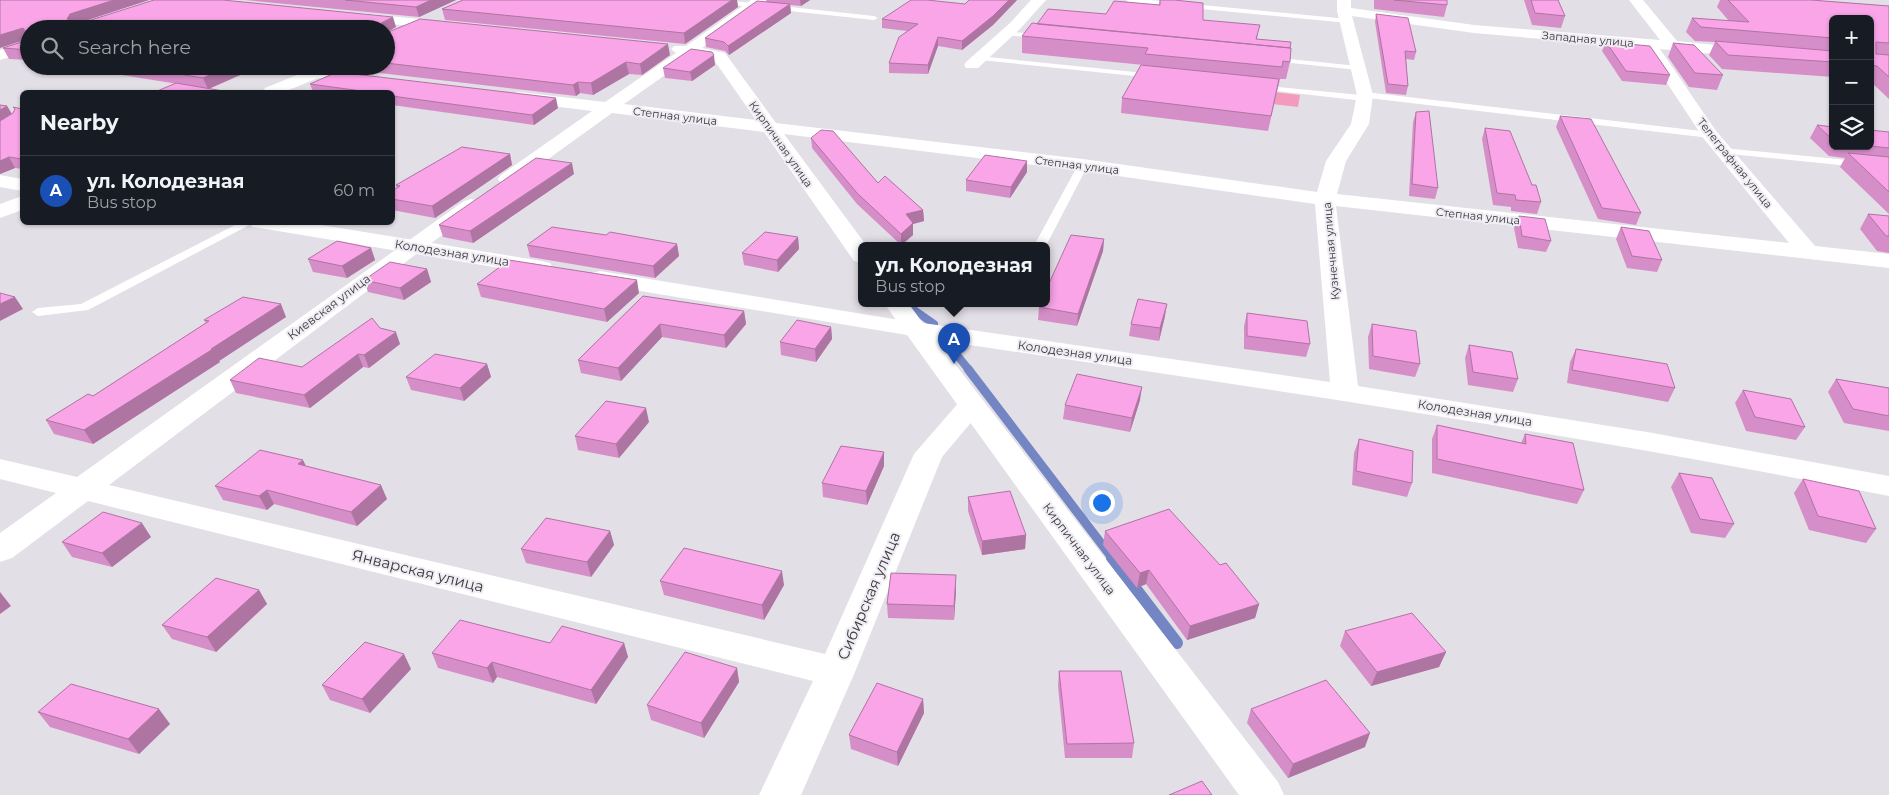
<!DOCTYPE html>
<meta charset="utf-8">
<style>
body{margin:0;font-family:Montserrat,sans-serif;background:#242831;color:#f1f3f6}
.controls{position:absolute;right:15px;top:15px;display:grid;overflow:hidden;border-radius:8px;box-shadow:0 1px 4px #0004}
.controls button{width:45px;height:45px;display:grid;place-items:center;padding:0;border:0;border-bottom:1px solid #363941;background:#171b24;color:#f1f3f6;font:25px sans-serif}
.you{position:absolute;left:1101px;top:502px;width:18px;height:18px;margin:-12px;border:4px solid #fff;border-radius:50%;background:#1a73e8;box-shadow:0 0 0 8px #1a73e833}
.badge{display:grid;place-items:center;width:32px;height:32px;border-radius:50%;background:#7c3aed;color:#fff;font-size:16px;font-weight:700}
.pin{position:absolute;translate:-50% -41px;filter:drop-shadow(0 1px 2px #0008)}
.pin::after{content:'';position:absolute;top:26px;width:18px;height:15px;background:inherit;clip-path:polygon(0 0,100% 0,50% 100%)}
.popup{position:absolute;left:858px;top:242px;width:192px;height:65px;box-sizing:border-box;display:grid;place-content:center;border-radius:8px;background:#171b24;filter:drop-shadow(0 1px 4px #0005);font-size:16px;white-space:nowrap;color:#9ea1a6}
.popup b{font-size:19px;color:#f1f3f6}
.popup::after{content:'';position:absolute;left:50%;top:100%;margin-left:-10px;border:10px solid transparent;border-top-color:#171b24}
.list{margin:0;padding:0;list-style:none}
h2{display:flex;justify-content:space-between;align-items:center;height:65px;margin:0;padding:0 20px;font-size:21px}
h2 small{font-size:16px;font-weight:400;color:#9ea1a6}
.list li{display:grid;grid-template-columns:32px 1fr auto;gap:15px;align-items:center;box-sizing:border-box;height:70px;padding:0 20px;border-top:1px solid #363941}
.list b{display:block;font-size:19px;white-space:nowrap}
.list p{margin:0;font-size:16px;white-space:nowrap;color:#9ea1a6}
.list em{font-size:16px;font-style:normal;color:#9ea1a6}
.icon{flex:none;width:28px;height:28px;fill:none;stroke:currentColor;stroke-width:2;stroke-linecap:round;stroke-linejoin:round}
.map{position:relative;flex:none;width:1889px;height:795px;overflow:hidden}
.search{position:absolute;background:#171b24;box-shadow:0 1px 4px #0004;left:20px;top:20px;width:375px;height:55px;display:flex;align-items:center;gap:12px;box-sizing:border-box;padding:0 18px;border-radius:28px;color:#9ea1a6;font-size:19px}
.panel{position:absolute;background:#171b24;box-shadow:0 1px 4px #0004;left:20px;top:90px;width:375px;height:135px;border-radius:8px}
.map>svg:first-child{display:block}
.green{fill:#f39abd}
.lines{fill:none;stroke-linecap:round;stroke-linejoin:round}
.stream-far2{stroke:#7385c2;stroke-width:8}
.stream-far1{stroke:#7385c2;stroke-width:9}
.stream{stroke:#7385c2;stroke-width:12}
.service{fill:#fff;fill-rule:evenodd}
.minor{fill:#fff;fill-rule:evenodd}
.tertiary{fill:#fff;fill-rule:evenodd}
.wall{fill:#d68ec8}
.shaded-wall{fill:#ae74a2}
.building{fill:#f9a5e8;stroke:#ae74a2}
.labels{text-anchor:middle;stroke-width:4;stroke-linejoin:round;paint-order:stroke}
.far-street-label{font-size:11px;fill:#3a383b;stroke:#f0ecf3}
.street-label{font-size:12px;fill:#3a383b;stroke:#f0ecf3}
.near-street-label{font-size:15px;fill:#3a383b;stroke:#f0ecf3}
</style>
<div class="map">
<svg width="1889" height="795" viewBox="0 0 1889 795">
<rect width="100%" height="100%" fill="#e3dfe6"/>
<path class="green" d="M1223,86L1300,95L1298,107L1219,98Z"/>
<g class="lines">
<path class="stream-far2" d="M909,303L914,310L934,324
M957,355L969,370"/>
<path class="stream-far1" d="M968,369L1113,559"/>
<path class="stream" d="M1112,558L1177,643"/>
<path class="service" d="M703,0H725L874,16L878,18L874,20L706,2Z
M1126,0H1150L1348,19L1352,21L1348,23L1129,2Z
M1003,31L1042,35L1046,37L1042,39L1006,35L1002,33Z
M978,56L1154,74L1158,76L1154,78L981,60L977,58Z
M1269,57L1358,66L1362,68L1358,70L1272,61L1268,59Z
M1257,85L1361,95L1365,92L1710,132L1715,135L1710,138L1368,98L1364,101L1260,89L1256,87Z
M1723,148L1889,164V170L1720,153V149Z
M1083,162L1088,165L1048,242L1042,245L1038,244L1036,242L1078,165Z
M241,222H255L88,310L38,316L32,312L38,308L81,304Z"/>
<path class="minor" d="M751,0H767L702,48L725,53L776,123L1083,159L1317,192L1326,161L1351,124L1357,95L1337,11V0H1351V8L1474,25L1660,40L1629,0H1643L1677,41L1754,49L1757,52L1754,55L1749,57L1660,49L1716,131L1815,246L1889,254V268L1336,206L1358,386L1647,432L1889,476V496C1566,432 1241,385 915,337L906,334L884,303H908L923,323L1330,382L1315,204L1083,171L784,134L866,245H862V263L854,261L764,132L612,113L515,183L508,185L501,183L498,179L501,175L592,111L519,102L513,101L510,97L513,93L519,92L605,102L676,53L671,49L674,46H686ZM1352,16L1474,33L1644,48L1704,139L1789,243L1337,194L1346,161L1369,124L1373,95ZM692,56L714,60L756,120L624,104Z
M1031,0H1046L1020,29L978,68H966L964,65L966,62L1010,23Z
M358,13L449,22L454,23L456,26L454,29L449,30L353,20L351,17L353,14Z
M29,41V51L0,60V50Z
M257,66H305L367,74L373,76L375,79L373,82L367,84L318,78L284,92H263L265,88L297,75L259,69Z
M22,196V210L0,218V204Z
M471,199L478,201L481,205L478,209L419,252L109,485L825,654L914,454L961,400L971,398L981,400L985,406L942,457L855,672L801,795H759L813,681L88,501L12,558L0,562V533L56,493L0,479V459L77,477L464,201Z"/>
<path class="tertiary" d="M0,175L22,179V191L0,187Z
M250,222H303L542,261L550,263L553,268L550,273L542,275L260,228L252,227Z
M600,271L924,324L1278,782L1284,795H1239L907,335L592,283L588,278L592,273Z"/>
</g>
<path class="wall" d="M0,0H149L88,20L396,27L29,29V60L9,59L3,48L25,41V40Z
M245,0H456L419,17Z
M463,0H737L738,7L685,44L445,20L442,9Z
M766,0H810L801,6L790,5L791,13L729,55L725,51L706,47L705,38L767,2Z
M969,0H1017L993,25L962,50L938,46L928,74L889,73V63L907,31L882,28V19L965,4Z
M1160,0L1203,20L1258,34L1257,39L1290,62L1286,79H1280L1268,131L1121,113L1122,98L1144,65L1022,53V36L1037,24L1106,14L1159,5Z
M1374,0H1447V5L1444,17L1374,9Z
M1524,0H1558L1565,16L1561,28L1532,25Z
M1720,0H1811L1889,6V99L1870,81V19H1833V77L1722,69L1709,55L1715,42L1695,41L1686,32L1692,18L1729,21L1717,7Z
M1376,14L1416,52L1414,60L1406,59L1408,86L1406,95L1386,93L1375,22Z
M386,33L670,55L642,75L629,74L593,95L580,93L576,96L320,66H386Z
M1606,42L1670,75L1666,85L1622,81L1602,51Z
M1673,43L1723,75L1717,90L1689,87L1668,57Z
M715,65L692,81L665,78L663,68Z
M66,66H256V68L209,89Z
M310,84L558,108L534,125L392,105V92H313Z
M0,105L7,106L12,114L13,113L15,110L13,107L22,109V169L15,168L0,174Z
M1416,112L1438,188L1435,199L1409,196L1413,122Z
M1560,116L1641,213L1636,225L1598,219L1556,127Z
M1817,125L1833,127V146H1870L1889,132V214L1840,167L1845,158L1829,156L1810,138Z
M1485,128L1532,185L1541,202L1537,214L1511,211V207L1493,205L1482,139Z
M811,138L878,183L923,210L924,221L913,224V235L902,245H901L857,204L812,148Z
M510,154L512,165L435,218L392,210V191L397,188L396,185Z
M1027,161V172L1010,198L966,191V180Z
M574,174L473,243L443,237L439,225Z
M1868,214L1889,216V253L1877,251L1860,229Z
M1519,216L1551,241L1546,252L1518,248L1514,228Z
M1621,227L1662,260L1657,272L1627,268L1616,239Z
M606,235L677,244L679,256L655,278L530,257L527,245Z
M798,237L799,249L778,272L744,265L742,253Z
M1104,239L1103,251L1077,326L1038,320L1039,307Z
M371,248L375,260L347,278L313,272L308,259Z
M427,269L431,282L404,300L368,292L364,280Z
M477,284L639,293L607,322L481,297Z
M643,296L744,311L746,324L726,348L662,337L621,381L581,373L578,360Z
M1247,313L1310,344L1306,357L1244,349V326Z
M1165,316L1159,341L1129,336L1131,324Z
M286,317L219,361L220,362L93,444L54,434L46,420L93,396L206,323L204,320Z
M1372,324L1420,364L1415,377L1369,369L1368,337Z
M831,327L832,339L816,362L781,355L780,342Z
M380,328L400,344L369,368L363,367L310,408L236,393L230,380L302,367Z
M1469,345L1518,379L1513,392L1468,385L1465,358Z
M1576,349L1675,388L1668,402L1567,383L1570,362Z
M487,364L491,377L464,401L411,390L406,377Z
M1836,379L1889,388V431L1844,423L1828,392Z
M1743,390L1805,427L1796,440L1746,431L1735,403Z
M1140,400L1130,432L1063,419L1065,405Z
M649,422L619,458L578,450L575,436Z
M1437,425L1521,443L1525,434L1584,490L1577,504L1432,473V439Z
M1359,439L1412,483L1407,497L1352,485L1354,453Z
M306,466L387,499L357,526L274,504L267,510L223,500L215,486Z
M884,466L867,505L823,497L822,483Z
M1679,473L1734,524L1725,538L1691,533L1671,487Z
M1803,479L1876,529L1866,543L1809,530L1794,493Z
M968,497L1026,535L1025,549L982,555L968,511Z
M610,531L614,545L591,577L526,563L521,549Z
M1105,531L1220,565L1259,604L1255,618L1187,640L1146,584L1137,588L1103,545Z
M151,537L112,567L72,557L62,542Z
M660,581L784,585L764,620L664,595Z
M259,590L267,604L216,652L172,639L162,625Z
M956,590L954,620L888,618L887,604Z
M1345,631L1446,652L1439,667L1371,686L1340,646Z
M550,643H624L628,657L596,704L497,677L493,683L438,668L432,653Z
M737,668L739,682L704,738L651,720L647,705Z
M411,669L370,713L330,700L322,685Z
M1059,671L1134,743L1132,758H1065L1058,686Z
M923,699L924,713L898,766L851,749L849,735Z
M1251,709L1365,747L1288,778L1247,723Z
M38,712L170,724L139,754L50,727Z"/>
<path class="shaded-wall" d="M114,0H149L75,24L67,19L70,14Z
M431,0H456L419,17L416,7Z
M732,0H737L738,7L685,44L684,33Z
M800,0H810L801,6Z
M1009,0H1017L993,25L962,50V41Z
M790,4L791,13L729,55L728,46Z
M393,17L396,27L386,33V29H381V23Z
M23,28L28,39L0,48V35Z
M938,37V46L928,74V65Z
M668,44L670,55L642,75L640,64Z
M714,55L715,65L692,81L690,72Z
M626,62L629,74L593,95L591,83Z
M229,66H256V68L208,89L203,78Z
M578,82L580,93L576,96L573,85Z
M556,98L558,108L534,125L532,115Z
M7,106L13,116L0,124V110Z
M510,154L512,165L435,218L432,206Z
M9,157L15,168L0,174V161Z
M1027,161V172L1010,198L1011,187Z
M572,163L574,174L473,243L470,231Z
M923,210L924,221L913,224V235L901,245V234L906,214Z
M798,237L799,249L778,272L777,260Z
M1104,239L1103,251L1077,326L1078,314Z
M677,244L679,256L655,278L653,266Z
M371,248L375,260L347,278L342,266Z
M427,269L431,282L404,300L400,288Z
M637,280L639,293L607,322L604,309Z
M15,297L23,309L0,321V304Z
M281,304L286,317L219,361L220,362L93,444L84,430Z
M1167,304L1165,316L1159,341L1160,328Z
M744,311L746,324L726,348L724,335Z
M660,324L662,337L621,381L618,368Z
M831,327L832,339L816,362L815,349Z
M396,332L400,344L369,368L364,355Z
M358,354L363,367L310,408L304,395Z
M487,364L491,377L464,401L460,388Z
M1142,387L1140,400L1130,432L1132,418Z
M646,408L649,422L619,458L616,444Z
M884,452V466L867,505L866,491Z
M303,460L310,474L298,464Z
M381,485L387,499L357,526L351,512Z
M267,490L274,504L267,510L259,496Z
M142,523L151,537L112,567L102,553Z
M610,531L614,545L591,577L587,562Z
M1026,535L1025,549L982,555V541Z
M1149,570L1146,584L1137,588L1140,573Z
M782,571L784,585L764,620L762,605Z
M956,575V590L954,620V606Z
M259,590L267,604L216,652L207,637Z
M0,592L11,606L0,614Z
M1259,604L1255,618L1187,640L1190,626Z
M624,643L628,657L596,704L591,690Z
M1446,652L1439,667L1371,686L1377,672Z
M404,654L411,669L370,713L362,699Z
M492,662L497,677L493,683L487,668Z
M737,668L739,682L704,738L701,723Z
M923,699L924,713L898,766L897,752Z
M159,709L170,724L139,754L128,739Z
M1370,733L1365,747L1288,778L1293,764Z"/>
<path class="building" d="M0,0H114L70,14L67,19L69,20H91L154,0H223L393,17L381,23V29H29V50L3,48L25,41V30L23,28L0,35Z
M345,0H431L416,7Z
M463,0H732L684,33L442,9Z
M911,0H927L965,4L969,0H1009L993,16L962,41L938,37L928,65L889,63L899,37L918,24L882,19Z
M1160,0H1174L1203,3V20L1260,25L1256,39L1291,42L1290,48L1037,24L1048,9L1106,14L1114,1L1160,5Z
M1394,0H1447V5Z
M1531,0H1558L1565,16L1535,13Z
M1728,0H1811L1889,6V43L1876,42V54L1889,55V77L1877,66L1870,65V19H1833V38L1701,27L1692,18L1749,22Z
M757,1L790,4L728,46L724,42L705,38Z
M1376,14L1408,18L1416,52L1405,51L1408,86L1388,84Z
M420,19L668,44L640,64L626,62L591,83L578,82L573,85L386,63V33Z
M1032,23L1291,48L1290,62L1283,61L1282,67L1145,54L1148,48L1022,36Z
M1715,41L1833,51V62L1728,55Z
M1606,42L1650,46L1670,75L1626,71Z
M1673,43L1694,45L1723,75L1695,73Z
M691,49L712,52L714,55L690,72L663,68Z
M1141,65L1279,79L1271,116L1122,98Z
M131,66H229L203,78Z
M337,72L556,98L532,115L392,96V92H369L310,84Z
M176,83L229,92H155Z
M0,105L7,106L0,110Z
M13,107L22,109V159L9,157L0,161V121L13,113L15,109Z
M1429,111L1438,188L1412,184L1416,112Z
M1560,116L1591,119L1641,213L1602,208Z
M1817,125L1833,127V140Z
M1485,128L1510,131L1532,185H1536L1541,202L1516,200L1515,195L1497,193Z
M821,130L833,131L878,183L885,176L923,210L906,214L913,223L901,234L857,193L811,138Z
M1870,130L1889,132V148L1870,146Z
M462,147L510,154L432,206L392,199V191L400,186L396,185Z
M1848,153L1889,157V192Z
M985,155L1027,161L1011,187L966,180Z
M536,158L572,163L470,231L439,225Z
M1868,214L1889,216V236H1886Z
M1519,216L1545,219L1551,241L1522,236Z
M552,227L606,235L610,232L677,244L653,266L527,245Z
M1621,227L1649,231L1662,260L1632,256Z
M765,232L798,237L777,260L742,253Z
M1071,235L1104,239L1078,314L1039,307L1041,303H1046V290Z
M337,241L371,248L342,266L308,259Z
M509,260L637,280L604,309L477,284Z
M390,262L427,269L400,288L364,280Z
M0,293L15,297L0,304Z
M643,296L744,311L724,335L660,324L618,368L578,360Z
M243,297L281,304L211,349H213L84,430L46,420L88,394L93,396L209,321L204,320Z
M1138,299L1167,304L1160,328L1131,324Z
M1247,313L1307,321L1310,344L1247,336Z
M372,318L380,328L396,332L364,355L358,354L304,395L230,380L259,358L302,367Z
M797,320L831,327L815,349L780,342Z
M1372,324L1416,331L1420,364L1373,356Z
M1469,345L1512,352L1518,379L1473,372Z
M1576,349L1667,364L1675,388L1572,370Z
M435,354L487,364L460,388L406,377Z
M1077,374L1142,387L1132,418L1065,405Z
M1836,379L1889,388V416L1853,409Z
M1743,390L1791,399L1805,427L1755,417Z
M606,401L646,408L616,444L575,436Z
M1437,425L1526,444L1525,434L1573,443L1584,490L1437,459Z
M1359,439L1413,451L1412,483L1356,471Z
M841,446L884,452L866,491L822,483Z
M260,450L303,460L298,464L381,485L351,512L267,490L259,496L215,486Z
M1679,473L1712,478L1734,524L1700,519Z
M1803,479L1859,491L1876,529L1818,516Z
M1010,491L1026,535L982,541L968,497Z
M1169,509L1220,565L1226,563L1259,604L1190,626L1149,570L1140,573L1105,531Z
M103,512L142,523L102,553L62,542Z
M546,518L610,531L587,562L521,549Z
M684,548L782,571L762,605L660,581Z
M891,573L956,575L954,606L887,604Z
M216,578L259,590L207,637L162,625Z
M1412,613L1446,652L1377,672L1345,631Z
M460,620L550,643L562,626L624,643L591,690L492,662L487,668L432,653Z
M365,642L404,654L362,699L322,685Z
M685,652L737,668L701,723L647,705Z
M1059,671H1121L1134,743L1067,744Z
M1326,680L1370,733L1293,764L1251,709Z
M877,683L923,699L897,752L849,735Z
M71,684L159,709L128,739L38,712Z
M1202,781L1212,795H1169Z"/>
<g class="labels">
<g class="far-street-label">
<text transform="translate(1588 39) rotate(5)" y="4">Западная улица</text>
<text transform="translate(675 116) rotate(7)" y="4">Степная улица</text>
<text transform="translate(781 144) rotate(55)" y="4">Кирпичная улица</text>
<text transform="translate(1735 163) rotate(51)" y="4">Телеграфная улица</text>
<text transform="translate(1077 165) rotate(7)" y="4">Степная улица</text>
<text transform="translate(1478 216) rotate(6)" y="4">Степная улица</text>
<text transform="translate(1331 251) rotate(-95)" y="4">Кузнечная улица</text>
</g>
<g class="street-label">
<text transform="translate(452 253) rotate(9)" y="4">Колодезная улица</text>
<text transform="translate(329 307) rotate(-37)" y="4">Киевская улица</text>
<text transform="translate(1075 353) rotate(8)" y="4">Колодезная улица</text>
<text transform="translate(1475 413) rotate(9)" y="4">Колодезная улица</text>
<text transform="translate(1079 549) rotate(53)" y="4">Кирпичная улица</text>
</g>
<g class="near-street-label">
<text transform="translate(418 571) rotate(14)" y="5">Январская улица</text>
<text transform="translate(869 596) rotate(-67)" y="5">Сибирская улица</text>
</g>
</g>
</svg>
<div class="controls">
<button>+</button>
<button>−</button>
<button><svg class="icon" aria-label="layers" viewBox="0 0 24 24"><path d="M12 4l9 5-9 5-9-5zM3 14l9 5 9-5"/></svg></button>
</div>
<div class="you"></div>
<div class="pin badge" style="left:954px;top:364px;background:#1a4fb4">A</div>
<div class="popup"><b>ул. Колодезная</b>Bus stop</div>
<div class="search"><svg class="icon" aria-label="search" viewBox="0 0 24 24"><circle cx="10" cy="10" r="6"/><path d="M15 15l6 6"/></svg>Search here</div>
<section class="panel">
<h2>Nearby<small></small></h2>
<ul class="list">
<li><span class="badge" style="background:#1a4fb4">A</span><div><b>ул. Колодезная</b><p>Bus stop</p></div><em>60 m</em></li>
</ul>
</section>
</div>
